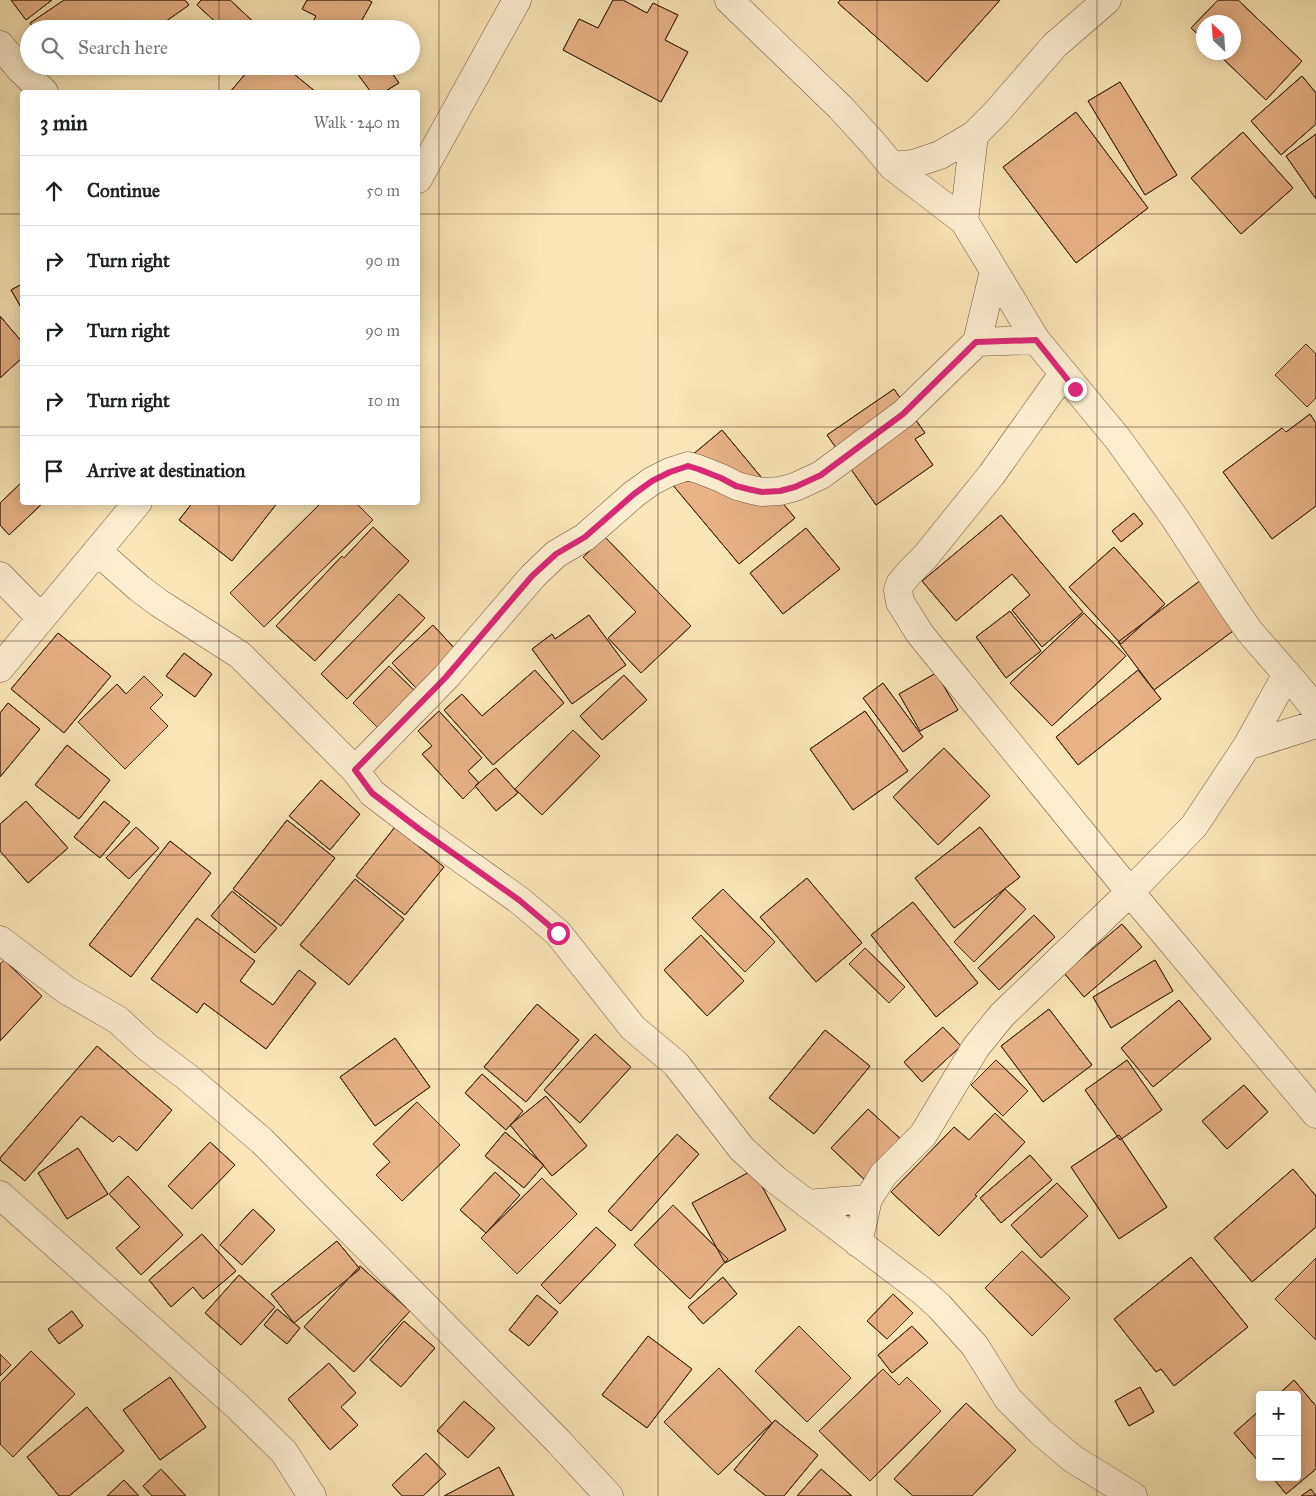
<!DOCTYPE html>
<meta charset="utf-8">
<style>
body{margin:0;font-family:"IM FELL Great Primer",serif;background:#f2f2f2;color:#202124}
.controls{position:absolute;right:15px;bottom:15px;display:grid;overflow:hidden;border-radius:5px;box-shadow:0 2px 12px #0003}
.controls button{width:45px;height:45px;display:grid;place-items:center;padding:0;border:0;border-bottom:1px solid #e0e0e0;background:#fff;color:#202124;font:25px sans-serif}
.compass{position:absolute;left:1196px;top:15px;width:45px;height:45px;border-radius:50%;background:#fff;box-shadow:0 2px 12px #0003;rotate:335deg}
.stop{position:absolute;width:15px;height:15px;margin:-11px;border:4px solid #db2777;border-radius:50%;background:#fff}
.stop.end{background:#db2777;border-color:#fff;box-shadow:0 1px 5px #0008}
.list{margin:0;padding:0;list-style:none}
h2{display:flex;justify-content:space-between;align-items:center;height:65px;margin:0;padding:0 20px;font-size:21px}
h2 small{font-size:16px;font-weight:400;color:#757577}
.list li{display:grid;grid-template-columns:32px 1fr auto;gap:15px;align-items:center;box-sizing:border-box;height:70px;padding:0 20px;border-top:1px solid #e0e0e0}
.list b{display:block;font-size:19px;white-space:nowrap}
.list em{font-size:16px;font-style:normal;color:#757577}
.icon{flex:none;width:28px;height:28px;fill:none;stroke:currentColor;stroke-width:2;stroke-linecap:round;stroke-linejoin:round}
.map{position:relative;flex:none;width:1316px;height:1496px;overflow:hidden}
.search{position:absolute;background:#fff;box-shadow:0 2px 12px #0003;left:20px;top:20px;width:400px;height:55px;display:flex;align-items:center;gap:12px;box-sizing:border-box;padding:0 18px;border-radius:28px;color:#757577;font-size:19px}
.panel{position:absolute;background:#fff;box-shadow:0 2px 12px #0003;left:20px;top:90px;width:400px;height:415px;border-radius:5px}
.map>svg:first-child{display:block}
.building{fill:#e8b285;stroke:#462a1a}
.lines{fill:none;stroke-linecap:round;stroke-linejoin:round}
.minor-casing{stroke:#735941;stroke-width:29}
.minor{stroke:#fbeecf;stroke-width:28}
.route{stroke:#db2777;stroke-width:6}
.grid{fill:none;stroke:#462a1a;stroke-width:1;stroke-opacity:0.55}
</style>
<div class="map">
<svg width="1316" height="1496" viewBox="0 0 1316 1496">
<rect width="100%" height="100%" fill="#f9e5b5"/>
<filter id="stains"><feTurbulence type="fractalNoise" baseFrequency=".004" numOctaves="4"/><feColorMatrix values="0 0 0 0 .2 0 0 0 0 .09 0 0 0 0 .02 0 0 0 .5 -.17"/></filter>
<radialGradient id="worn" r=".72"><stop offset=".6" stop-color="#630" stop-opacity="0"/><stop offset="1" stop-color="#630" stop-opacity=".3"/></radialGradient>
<path class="building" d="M11,0H52L26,20Z
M11,0H52L26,20Z
M64,0H185L189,5L155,29H110L107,24L100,29H34L30,23Z
M64,0H185L189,5L155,29H110L107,24L100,29H34L30,23Z
M201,0H230L259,27L258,29H223L197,5Z
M201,0H230L259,27L258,29H223L197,5Z
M307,0H368L372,2L357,29H309L316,16L302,9Z
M307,0H368L372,2L357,29H309L316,16L302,9Z
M613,0H623L647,13L653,3L678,15L665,40L688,52L661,102L563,50L579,19L598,28Z
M613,0H623L647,13L653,3L678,15L665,40L688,52L661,102L563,50L579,19L598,28Z
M840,0H1000L927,82L838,3Z
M840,0H1000L927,82L838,3Z
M1218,0H1238L1302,61L1266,100L1216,52H1234V22H1204V40L1191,28Z
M1218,0H1238L1302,61L1266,100L1216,52H1234V22H1204V40L1191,28Z
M252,66H284L316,92H230Z
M252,66H284L316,92H230Z
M364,66H387L399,83L384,92H371L356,72Z
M364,66H387L399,83L384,92H371L356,72Z
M1302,76L1316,93V124L1281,155L1251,121Z
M1302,76L1316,93V124L1281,155L1251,121Z
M1120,82L1177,175L1145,195L1088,101Z
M1120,82L1177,175L1145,195L1088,101Z
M1076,112L1148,208L1076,263L1003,167Z
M1076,112L1148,208L1076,263L1003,167Z
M1243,132L1293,188L1241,234L1191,178Z
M1243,132L1293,188L1241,234L1191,178Z
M1316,134V199L1286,156Z
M1316,134V199L1286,156Z
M22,284V309L11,290Z
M22,284V309L11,290Z
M0,316L22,342V358L0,378Z
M0,316L22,342V358L0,378Z
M1306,344L1316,354V398L1307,407L1275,375Z
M1306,344L1316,354V398L1307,407L1275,375Z
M894,389L925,433L915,439L933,465L876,505L827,435Z
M894,389L925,433L915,439L933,465L876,505L827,435Z
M1310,414L1316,423V506L1272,539L1223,472L1282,428L1286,432Z
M1310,414L1316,423V506L1272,539L1223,472L1282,428L1286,432Z
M722,430L795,518L739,564L666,477Z
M722,430L795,518L739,564L666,477Z
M22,482V502H44L9,535L0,525V503Z
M22,482V502H44L9,535L0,525V503Z
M193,502H278L232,561L179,520Z
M193,502H278L232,561L179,520Z
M322,502H355L373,520L264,627L230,593Z
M322,502H355L373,520L264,627L230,593Z
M1134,513L1143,524L1121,542L1112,531Z
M1134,513L1143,524L1121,542L1112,531Z
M1001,515L1083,612L1042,647L1012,610L1030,595L1012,574L956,621L922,581Z
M1001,515L1083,612L1042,647L1012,610L1030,595L1012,574L956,621L922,581Z
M373,527L409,561L315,661L276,626L342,556L344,558Z
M373,527L409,561L315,661L276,626L342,556L344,558Z
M806,528L840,569L783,614L750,573Z
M806,528L840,569L783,614L750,573Z
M605,537L691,626L641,673L608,638L636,612L583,557Z
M605,537L691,626L641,673L608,638L636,612L583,557Z
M1114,547L1165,604L1121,644L1069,587Z
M1114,547L1165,604L1121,644L1069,587Z
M1201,580L1237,628L1154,690L1118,642Z
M1201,580L1237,628L1154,690L1118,642Z
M399,594L425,618L347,699L321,674Z
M399,594L425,618L347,699L321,674Z
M1010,611L1041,651L1006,678L976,637Z
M1010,611L1041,651L1006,678L976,637Z
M1084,613L1126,656L1052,726L1010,683Z
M1084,613L1126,656L1052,726L1010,683Z
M589,615L626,665L572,704L532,649L552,634L555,639Z
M589,615L626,665L572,704L532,649L552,634L555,639Z
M433,625L457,651L416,688L392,663Z
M433,625L457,651L416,688L392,663Z
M58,633L111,676L64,733L11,689Z
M58,633L111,676L64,733L11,689Z
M184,653L212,674L195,697L166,676Z
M184,653L212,674L195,697L166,676Z
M389,666L415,691L378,728L353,703Z
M389,666L415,691L378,728L353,703Z
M535,670L564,703L493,765L444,710L462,694L482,716Z
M535,670L564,703L493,765L444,710L462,694L482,716Z
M1138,670L1161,699L1078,765L1056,737Z
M1138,670L1161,699L1078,765L1056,737Z
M936,673L958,710L920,731L899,694Z
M936,673L958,710L920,731L899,694Z
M624,675L647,700L602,740L580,716Z
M624,675L647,700L602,740L580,716Z
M144,676L163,695L150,708L168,726L125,769L78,722L117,684L126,694Z
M144,676L163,695L150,708L168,726L125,769L78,722L117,684L126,694Z
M883,683L923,737L903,752L863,698Z
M883,683L923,737L903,752L863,698Z
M8,703L40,729L0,777V713Z
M8,703L40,729L0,777V713Z
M439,711L482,758L468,771L479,783L463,799L422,754L432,746L418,731Z
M439,711L482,758L468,771L479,783L463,799L422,754L432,746L418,731Z
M865,711L908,771L853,810L810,749Z
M865,711L908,771L853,810L810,749Z
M573,730L600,756L542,815L515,789Z
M573,730L600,756L542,815L515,789Z
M67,745L110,780L79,819L35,785Z
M67,745L110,780L79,819L35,785Z
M944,748L990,796L938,845L893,797Z
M944,748L990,796L938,845L893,797Z
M496,768L518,793L496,811L475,786Z
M496,768L518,793L496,811L475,786Z
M321,780L360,814L330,850L289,816Z
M321,780L360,814L330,850L289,816Z
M26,801L68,848L28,883L0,851V824Z
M26,801L68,848L28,883L0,851V824Z
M104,801L130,822L100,858L74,837Z
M104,801L130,822L100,858L74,837Z
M287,820L335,858L281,926L233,889Z
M287,820L335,858L281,926L233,889Z
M136,827L159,848L129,879L106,858Z
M136,827L159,848L129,879L106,858Z
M395,827L444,867L405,915L356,876Z
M395,827L444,867L405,915L356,876Z
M980,827L1020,877L954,928L915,878Z
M980,827L1020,877L954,928L915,878Z
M170,841L211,873L131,977L89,945Z
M170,841L211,873L131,977L89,945Z
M807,878L862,943L816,982L760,917Z
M807,878L862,943L816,982L760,917Z
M355,879L404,919L349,985L300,945Z
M355,879L404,919L349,985L300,945Z
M723,889L775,942L745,972L692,918Z
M723,889L775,942L745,972L692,918Z
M1005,889L1026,909L974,962L954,942Z
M1005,889L1026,909L974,962L954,942Z
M232,891L277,928L255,953L211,916Z
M232,891L277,928L255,953L211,916Z
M913,902L978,983L936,1017L871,935Z
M913,902L978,983L936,1017L871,935Z
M1034,915L1055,937L999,990L978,968Z
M1034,915L1055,937L999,990L978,968Z
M197,918L255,961L240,981L273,1005L299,970L316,983L266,1049L204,1003L197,1013L151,979Z
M197,918L255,961L240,981L273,1005L299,970L316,983L266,1049L204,1003L197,1013L151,979Z
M1122,924L1142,947L1084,997L1064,973Z
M1122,924L1142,947L1084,997L1064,973Z
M701,935L744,981L707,1016L664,970Z
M701,935L744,981L707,1016L664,970Z
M865,948L905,987L889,1003L849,964Z
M865,948L905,987L889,1003L849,964Z
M4,960L42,996L0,1041V964Z
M4,960L42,996L0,1041V964Z
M1155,960L1173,991L1111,1028L1093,997Z
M1155,960L1173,991L1111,1028L1093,997Z
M1179,1000L1211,1039L1153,1087L1121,1048Z
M1179,1000L1211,1039L1153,1087L1121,1048Z
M537,1004L579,1040L526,1102L484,1067Z
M537,1004L579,1040L526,1102L484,1067Z
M1049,1009L1092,1065L1043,1102L1001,1046Z
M1049,1009L1092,1065L1043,1102L1001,1046Z
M943,1027L961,1046L922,1082L904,1062Z
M943,1027L961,1046L922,1082L904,1062Z
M825,1030L870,1066L814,1134L769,1098Z
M825,1030L870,1066L814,1134L769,1098Z
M595,1034L631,1067L580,1123L544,1090Z
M595,1034L631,1067L580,1123L544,1090Z
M395,1038L430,1087L375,1126L340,1077Z
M395,1038L430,1087L375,1126L340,1077Z
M97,1046L172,1110L137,1151L119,1136L113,1142L81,1116L25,1181L0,1160V1158Z
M97,1046L172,1110L137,1151L119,1136L113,1142L81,1116L25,1181L0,1160V1158Z
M996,1060L1028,1091L1003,1116L971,1085Z
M996,1060L1028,1091L1003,1116L971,1085Z
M1127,1060L1162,1110L1120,1140L1085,1090Z
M1127,1060L1162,1110L1120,1140L1085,1090Z
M482,1074L523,1111L506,1130L465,1093Z
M482,1074L523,1111L506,1130L465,1093Z
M1244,1085L1268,1112L1227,1149L1202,1121Z
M1244,1085L1268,1112L1227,1149L1202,1121Z
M546,1096L587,1146L552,1176L510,1125Z
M546,1096L587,1146L552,1176L510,1125Z
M417,1102L460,1145L402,1201L376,1175L390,1162L373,1144Z
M417,1102L460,1145L402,1201L376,1175L390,1162L373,1144Z
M868,1109L905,1143L868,1183L831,1148Z
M868,1109L905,1143L868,1183L831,1148Z
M995,1113L1025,1142L975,1195L977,1196L939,1236L891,1192L954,1127L969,1140Z
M995,1113L1025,1142L975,1195L977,1196L939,1236L891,1192L954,1127L969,1140Z
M505,1132L544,1165L524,1188L485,1156Z
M505,1132L544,1165L524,1188L485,1156Z
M677,1134L699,1154L631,1231L608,1211Z
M677,1134L699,1154L631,1231L608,1211Z
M1119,1135L1167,1207L1119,1239L1071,1167Z
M1119,1135L1167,1207L1119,1239L1071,1167Z
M210,1142L235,1165L192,1209L168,1186Z
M210,1142L235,1165L192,1209L168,1186Z
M78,1148L108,1194L67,1219L38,1173Z
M78,1148L108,1194L67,1219L38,1173Z
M1030,1155L1052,1180L1001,1223L980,1198Z
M1030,1155L1052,1180L1001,1223L980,1198Z
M1293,1169L1316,1196V1227L1252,1282L1214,1238Z
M1293,1169L1316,1196V1227L1252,1282L1214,1238Z
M753,1170L786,1230L725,1263L692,1203Z
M753,1170L786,1230L725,1263L692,1203Z
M495,1172L520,1195L486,1233L460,1210Z
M495,1172L520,1195L486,1233L460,1210Z
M128,1176L183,1235L141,1275L116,1248L140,1227L109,1194Z
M128,1176L183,1235L141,1275L116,1248L140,1227L109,1194Z
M542,1178L577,1214L517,1274L481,1238Z
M542,1178L577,1214L517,1274L481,1238Z
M1057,1183L1088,1216L1041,1258L1011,1225Z
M1057,1183L1088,1216L1041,1258L1011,1225Z
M673,1205L728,1259L690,1299L634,1245Z
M673,1205L728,1259L690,1299L634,1245Z
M253,1209L275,1230L242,1265L220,1245Z
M253,1209L275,1230L242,1265L220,1245Z
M596,1227L616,1245L560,1304L541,1285Z
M596,1227L616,1245L560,1304L541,1285Z
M202,1234L236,1271L203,1299L193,1287L171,1307L149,1280Z
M202,1234L236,1271L203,1299L193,1287L171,1307L149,1280Z
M337,1241L360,1269L294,1323L271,1294Z
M337,1241L360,1269L294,1323L271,1294Z
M1022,1251L1070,1298L1032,1336L985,1288Z
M1022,1251L1070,1298L1032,1336L985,1288Z
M1191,1257L1248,1327L1174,1386L1161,1369L1156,1372L1114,1319Z
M1191,1257L1248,1327L1174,1386L1161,1369L1156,1372L1114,1319Z
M1316,1258V1340L1275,1299Z
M1316,1258V1340L1275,1299Z
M360,1266L410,1311L354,1372L304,1327Z
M360,1266L410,1311L354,1372L304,1327Z
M239,1275L275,1307L241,1345L205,1313Z
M239,1275L275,1307L241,1345L205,1313Z
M723,1277L737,1294L703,1324L688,1307Z
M723,1277L737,1294L703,1324L688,1307Z
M893,1294L913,1313L887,1339L867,1321Z
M893,1294L913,1313L887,1339L867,1321Z
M537,1295L558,1312L529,1346L509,1330Z
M537,1295L558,1312L529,1346L509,1330Z
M277,1309L300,1328L287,1344L264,1325Z
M277,1309L300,1328L287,1344L264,1325Z
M72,1311L83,1326L59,1344L48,1329Z
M72,1311L83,1326L59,1344L48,1329Z
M404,1321L435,1348L401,1387L370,1360Z
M404,1321L435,1348L401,1387L370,1360Z
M799,1326L851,1378L807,1422L755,1371Z
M799,1326L851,1378L807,1422L755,1371Z
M912,1326L928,1343L892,1373L878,1355Z
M912,1326L928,1343L892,1373L878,1355Z
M648,1336L692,1369L647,1428L602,1395Z
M648,1336L692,1369L647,1428L602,1395Z
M31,1351L75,1394L13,1457L0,1444V1383Z
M31,1351L75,1394L13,1457L0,1444V1383Z
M0,1354L11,1365L0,1376Z
M0,1354L11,1365L0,1376Z
M329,1363L356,1393L341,1407L358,1425L330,1450L288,1399Z
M329,1363L356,1393L341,1407L358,1425L330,1450L288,1399Z
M719,1368L772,1423L718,1475L664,1422Z
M719,1368L772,1423L718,1475L664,1422Z
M883,1369L899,1385L907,1377L941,1411L870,1481L819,1431Z
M883,1369L899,1385L907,1377L941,1411L870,1481L819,1431Z
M170,1377L206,1427L160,1460L123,1410Z
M170,1377L206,1427L160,1460L123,1410Z
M1294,1380L1316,1406V1469L1286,1494L1272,1477H1297V1395H1278Z
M1294,1380L1316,1406V1469L1286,1494L1272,1477H1297V1395H1278Z
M1140,1387L1154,1412L1129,1426L1115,1401Z
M1140,1387L1154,1412L1129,1426L1115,1401Z
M464,1401L495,1428L468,1458L437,1431Z
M464,1401L495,1428L468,1458L437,1431Z
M966,1403L1016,1450L972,1496H913L894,1479Z
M966,1403L1016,1450L972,1496H913L894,1479Z
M87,1407L124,1451L69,1496H59L27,1457Z
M87,1407L124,1451L69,1496H59L27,1457Z
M1260,1410V1463L1234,1433Z
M1260,1410V1463L1234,1433Z
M775,1420L818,1455L784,1496H766L734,1470Z
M775,1420L818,1455L784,1496H766L734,1470Z
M426,1453L446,1474L423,1496H402L392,1485Z
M426,1453L446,1474L423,1496H402L392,1485Z
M499,1467L514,1496H444Z
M499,1467L514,1496H444Z
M161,1469L186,1496H152L143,1486Z
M161,1469L186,1496H152L143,1486Z
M821,1469L852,1496H797Z
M821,1469L852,1496H797Z
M124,1480L139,1496H107Z
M124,1480L139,1496H107Z
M1311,1489L1316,1496H1301Z
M1311,1489L1316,1496H1301Z"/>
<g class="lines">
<g class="minor-casing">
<path id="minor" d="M729,0L840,107L872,142L892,166L964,221L1036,340L1118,439L1174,517L1234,609L1250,632L1298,687L1316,710
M0,45L20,69L44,92
M892,166L913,164L940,155L974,135L996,113L1055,45L1107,0
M418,179L517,0
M964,221L974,135
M977,342L1036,340
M1063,374L992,474L925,557L910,572L900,584L898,590L900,602L920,634L1130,892L1316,1114
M97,551L139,588L159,603L240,655L355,770L372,793L419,829L519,900L558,933L633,1028L676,1064L742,1149L776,1180L921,1290L939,1306L975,1346L1008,1399L1041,1432L1073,1459L1133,1496
M0,576L41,618
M0,668L138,502
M1247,746L1316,724
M355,770L446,677L533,576L556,554L585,537L634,494L652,481L670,472L688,466L698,469L721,478L737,486L752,490L762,492L780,491L795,487L821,475L903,414L977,342L994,271
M0,940L66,990L118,1020L147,1047L187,1077L262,1141L558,1441L609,1496
M0,1195L237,1406L284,1452L312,1496
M807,1204L868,1199
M858,1243L868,1199L877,1185L883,1175L923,1135L976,1047L1002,1015L1130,892L1194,826L1247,746L1287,674"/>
</g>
<use href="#minor" class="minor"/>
</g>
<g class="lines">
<path class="route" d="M558,933L519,900L419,829L372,793L355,770L446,677L532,576L556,554L585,537L634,494L652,481L670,472L688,466L698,469L721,478L736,486L752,490L762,492L780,491L795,487L821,475L903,414L976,342L1036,340L1075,389"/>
</g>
<path class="grid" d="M219,0V29M439,0V1496M658,0V1496M877,0V1496M1097,0V1496M219,66V92M0,214H22M418,214H1316M0,427H22M418,427H1316M219,502V1496M0,641H1316M0,855H1316M0,1069H1316M0,1282H1316"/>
<rect width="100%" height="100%" filter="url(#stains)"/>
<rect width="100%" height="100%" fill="url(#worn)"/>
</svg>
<div class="controls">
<button>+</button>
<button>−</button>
</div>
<svg class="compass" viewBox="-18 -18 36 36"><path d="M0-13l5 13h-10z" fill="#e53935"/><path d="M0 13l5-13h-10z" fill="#757577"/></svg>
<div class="stop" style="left:558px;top:933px"></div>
<div class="stop end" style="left:1075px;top:389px"></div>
<div class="search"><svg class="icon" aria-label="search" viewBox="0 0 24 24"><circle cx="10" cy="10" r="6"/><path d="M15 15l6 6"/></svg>Search here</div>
<section class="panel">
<h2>3 min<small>Walk · 240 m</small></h2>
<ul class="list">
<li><svg class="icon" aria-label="ahead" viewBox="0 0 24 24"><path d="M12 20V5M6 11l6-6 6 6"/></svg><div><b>Continue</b></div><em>50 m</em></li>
<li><svg class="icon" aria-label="right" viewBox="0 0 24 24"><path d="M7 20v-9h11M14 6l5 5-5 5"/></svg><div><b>Turn right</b></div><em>90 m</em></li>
<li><svg class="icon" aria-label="right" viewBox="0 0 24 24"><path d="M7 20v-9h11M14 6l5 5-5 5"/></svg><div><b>Turn right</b></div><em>90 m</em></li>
<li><svg class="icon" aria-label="right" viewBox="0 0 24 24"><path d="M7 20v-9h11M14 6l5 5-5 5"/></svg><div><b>Turn right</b></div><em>10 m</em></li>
<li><svg class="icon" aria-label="arrive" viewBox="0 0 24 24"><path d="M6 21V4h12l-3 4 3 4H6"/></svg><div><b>Arrive at destination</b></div></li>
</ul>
</section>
</div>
